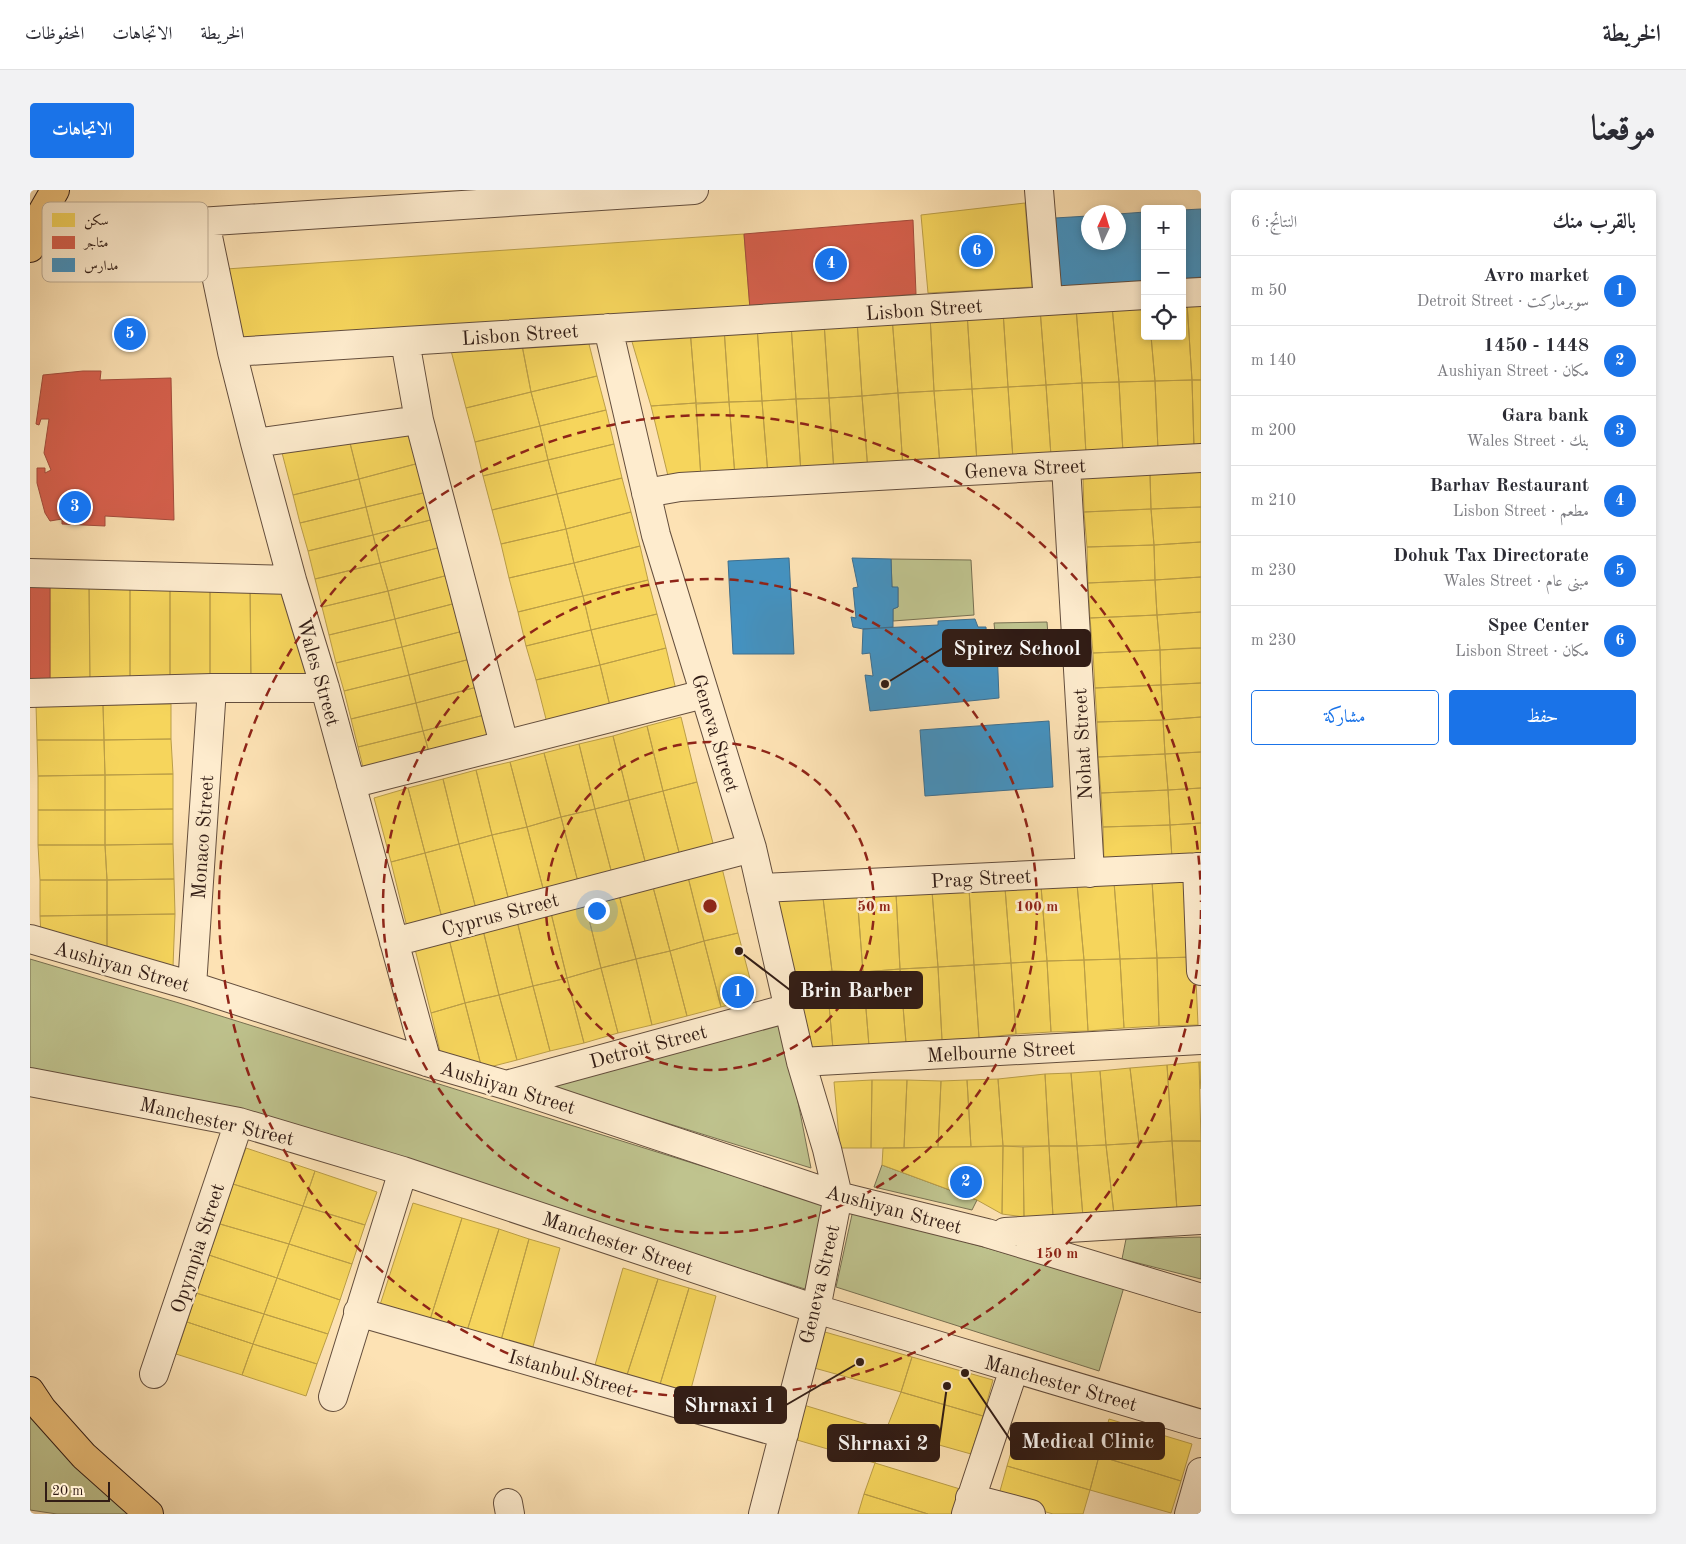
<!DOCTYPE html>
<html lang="ar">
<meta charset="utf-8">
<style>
body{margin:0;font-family:"Old Standard TT",Amiri,serif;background:#f2f2f3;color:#2b2b33;direction:rtl}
.controls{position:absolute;right:15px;top:15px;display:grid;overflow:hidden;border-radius:5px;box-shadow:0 2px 8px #0003}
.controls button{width:45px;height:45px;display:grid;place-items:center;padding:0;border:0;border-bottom:1px solid #e1e1e2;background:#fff;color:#2b2b33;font:25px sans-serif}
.compass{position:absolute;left:1051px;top:15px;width:45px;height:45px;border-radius:50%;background:#fff;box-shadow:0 2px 8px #0003;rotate:4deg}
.scale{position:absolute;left:15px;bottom:12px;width:65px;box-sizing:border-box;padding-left:5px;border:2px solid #311c15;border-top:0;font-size:14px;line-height:18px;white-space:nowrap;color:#311c15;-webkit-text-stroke:4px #feecce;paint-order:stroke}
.you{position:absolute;left:566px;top:720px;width:18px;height:18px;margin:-12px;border:4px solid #fff;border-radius:50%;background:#1a73e8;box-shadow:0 0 0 8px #1a73e833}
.badge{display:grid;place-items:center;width:32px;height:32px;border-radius:50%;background:#1a73e8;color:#fff;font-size:16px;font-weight:700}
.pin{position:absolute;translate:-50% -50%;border:2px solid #fff;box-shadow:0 1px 5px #0006}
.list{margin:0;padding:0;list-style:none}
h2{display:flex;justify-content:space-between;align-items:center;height:65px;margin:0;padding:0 20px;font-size:21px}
h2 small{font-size:16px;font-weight:400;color:#7c7c81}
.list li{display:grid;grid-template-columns:32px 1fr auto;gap:15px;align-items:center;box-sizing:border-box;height:70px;padding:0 20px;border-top:1px solid #e1e1e2}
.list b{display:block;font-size:19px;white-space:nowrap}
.list p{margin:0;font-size:16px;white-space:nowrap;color:#7c7c81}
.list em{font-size:16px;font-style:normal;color:#7c7c81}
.actions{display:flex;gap:10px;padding:15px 20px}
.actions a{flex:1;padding:11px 0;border:1px solid #1a73e8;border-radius:5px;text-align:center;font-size:18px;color:#1a73e8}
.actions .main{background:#1a73e8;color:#fff}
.icon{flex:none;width:28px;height:28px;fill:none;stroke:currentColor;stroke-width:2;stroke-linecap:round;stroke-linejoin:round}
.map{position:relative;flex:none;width:1171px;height:1324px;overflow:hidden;direction:ltr;border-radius:5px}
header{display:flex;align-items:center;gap:30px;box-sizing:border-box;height:70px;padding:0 25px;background:#fff;border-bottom:1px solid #e1e1e2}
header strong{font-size:24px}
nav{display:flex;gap:28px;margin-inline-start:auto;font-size:18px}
.intro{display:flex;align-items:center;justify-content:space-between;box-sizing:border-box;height:120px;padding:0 30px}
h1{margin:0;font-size:35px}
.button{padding:12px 22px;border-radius:5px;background:#1a73e8;color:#fff;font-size:18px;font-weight:700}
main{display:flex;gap:30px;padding:0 30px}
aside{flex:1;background:#fff;border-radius:5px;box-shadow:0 2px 8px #0003}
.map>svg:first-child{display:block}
.green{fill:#bfc38e;stroke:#787052}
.homes{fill:#f6d55c;stroke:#bb9e47}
.shops{fill:#d6604d;stroke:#a44c3c}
.schools{fill:#4393c3;stroke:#3e6f8f}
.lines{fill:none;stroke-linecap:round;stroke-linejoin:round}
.minor-casing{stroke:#644e3d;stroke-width:30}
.highway-casing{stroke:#311c15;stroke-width:30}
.minor{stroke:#feecce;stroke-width:28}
.highway{stroke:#eec17a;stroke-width:28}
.ring{fill:none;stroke:#8f2418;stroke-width:2.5;stroke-dasharray:9 6}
.labels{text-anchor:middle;stroke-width:5;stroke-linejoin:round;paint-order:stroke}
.street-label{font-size:20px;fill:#311c15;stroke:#feecce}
.key{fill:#feecce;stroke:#c0ae96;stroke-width:1}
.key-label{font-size:14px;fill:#311c15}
.centre{fill:#8f2418;stroke:#feecce;stroke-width:2.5}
.ring-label{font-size:15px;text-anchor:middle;font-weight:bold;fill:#8f2418;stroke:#feecce;stroke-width:5;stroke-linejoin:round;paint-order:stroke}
.leader{fill:none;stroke:#311c15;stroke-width:2}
.callout-dot{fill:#311c15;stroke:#feecce;stroke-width:2}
.callout{fill:#311c15;stroke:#311c15;stroke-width:2}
.callout-label{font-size:21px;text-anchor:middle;font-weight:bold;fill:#fff}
</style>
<header>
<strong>الخريطة</strong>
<nav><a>الخريطة</a><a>الاتجاهات</a><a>المحفوظات</a></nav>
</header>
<div class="intro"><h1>موقعنا</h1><a class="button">الاتجاهات</a></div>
<main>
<aside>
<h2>بالقرب منك<small>النتائج: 6</small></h2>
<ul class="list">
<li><span class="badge">1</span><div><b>Avro market</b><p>سوبرماركت · Detroit Street</p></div><em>50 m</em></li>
<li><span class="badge">2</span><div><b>1448 - 1450</b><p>مكان · Aushiyan Street</p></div><em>140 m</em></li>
<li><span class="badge">3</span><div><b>Gara bank</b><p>بنك · Wales Street</p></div><em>200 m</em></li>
<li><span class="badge">4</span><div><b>Barhav Restaurant</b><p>مطعم · Lisbon Street</p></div><em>210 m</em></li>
<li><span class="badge">5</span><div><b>Dohuk Tax Directorate</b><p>مبنى عام · Wales Street</p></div><em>230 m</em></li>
<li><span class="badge">6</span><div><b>Spee Center</b><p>مكان · Lisbon Street</p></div><em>230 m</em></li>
</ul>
<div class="actions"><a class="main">حفظ</a><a>مشاركة</a></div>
</aside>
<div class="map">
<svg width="1171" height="1324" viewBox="0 0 1171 1324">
<rect width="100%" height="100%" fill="#fde2b4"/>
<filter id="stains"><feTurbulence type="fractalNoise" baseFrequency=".004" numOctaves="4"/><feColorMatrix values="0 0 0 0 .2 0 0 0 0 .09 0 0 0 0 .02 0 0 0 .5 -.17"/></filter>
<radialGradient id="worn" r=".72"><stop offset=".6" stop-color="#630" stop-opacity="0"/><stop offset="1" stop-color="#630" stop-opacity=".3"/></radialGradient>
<path class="green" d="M861,369L941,370L944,425L863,431V419L868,417V398L862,397Z
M1017,432L1020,471L972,469L970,457L966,453L964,433Z
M0,769L149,813L797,1015L775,1099L230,929L0,882Z
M752,831L781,978L518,896Z
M852,975L947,1010L942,1020L844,997Z
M823,1020L1094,1097L1069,1181L806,1097Z
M1171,1047V1089L1092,1069L1096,1049Z
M0,1215L114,1324H27L0,1320Z"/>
<path class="homes" d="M995,13L1002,97L898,103L891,25Z
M714,44L720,119L207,155L196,79Z
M1152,113H1157L1162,190L1125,191L1121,146H1152Z
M1157,113H1171V190H1162Z
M1115,114V146H1121L1125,191L1089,192L1082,116Z
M1082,116L1089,192L1052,193L1046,118Z
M1046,118L1052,193L1016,195L1010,119Z
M1010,119L1016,195L978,197L973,121Z
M973,121L978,197L942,199L937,123Z
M937,123L942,199L904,201L900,125Z
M900,125L904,201L868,203L862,127Z
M862,127L868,203L832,206L827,130Z
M827,130L832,206L799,208L794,132Z
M794,132L799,208L766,209L761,134Z
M761,134L766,209L732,211L727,136Z
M727,136L732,211L699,212L694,138Z
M694,138L699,212L666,213L660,139Z
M660,139L666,213L621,216L600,145Z
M557,146L567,186L501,202L491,150Z
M491,150L501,202L436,218L419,153Z
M567,186L576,220L510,236L501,202Z
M1162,190L1164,258L1128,260L1125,191Z
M1162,190H1171V258H1164Z
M1125,191L1128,260L1093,263L1089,192Z
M1089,192L1093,263L1056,264L1052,193Z
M1052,193L1056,264L1021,266L1016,195Z
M1016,195L1021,266L983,269L978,197Z
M978,197L983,269L947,272L942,199Z
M942,199L947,272L910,275L904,201Z
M904,201L910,275L873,278L868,203Z
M501,202L510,236L445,252L436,218Z
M868,203L873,278L838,281L832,206Z
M832,206L838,281L804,282L799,208Z
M799,208L804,282L771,283L766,209Z
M766,209L771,283L738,285L732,211Z
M732,211L738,285L705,286L699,212Z
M699,212L705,286L671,288L666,214Z
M666,213L671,288L639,290L621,216Z
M576,220L584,254L518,270L510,236Z
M510,236L518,270L453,286L445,252Z
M384,239L393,272L329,289L319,249Z
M319,249L329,289L263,305L251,259Z
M584,254L592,288L527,304L518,270Z
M518,270L527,304L462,320L453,286Z
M393,272L401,301L336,317L329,289Z
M1171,282V317L1121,319L1120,284Z
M1120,284L1121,319L1054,322L1053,287Z
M592,288L601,322L536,339L527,304Z
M329,289L336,317L270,333L263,305Z
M401,301L408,328L343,345L336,317Z
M527,304L536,339L471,354L462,320Z
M336,317L343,345L278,361L270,333Z
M1171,317V352L1124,355L1121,319Z
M1121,319L1124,355L1057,357L1054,322Z
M601,322L610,356L544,373L536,339Z
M408,328L415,356L350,373L343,345Z
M536,339L544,373L479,388L471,354Z
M343,345L350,373L285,389L278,361Z
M1171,352V387L1125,390L1124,355Z
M1124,355L1125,390L1058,393L1057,357Z
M415,356L422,384L358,401L350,373Z
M610,356L618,390L553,406L544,373Z
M350,373L358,401L292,417L285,389Z
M544,373L553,406L488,422L479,388Z
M422,384L430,412L365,429L358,401Z
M1171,387V422L1127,425L1125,390Z
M618,390L627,424L561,440L553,406Z
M1125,390L1127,425L1060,428L1058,393Z
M100,392V495H60L59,393Z
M100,392H140V495H100Z
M140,392H180V495H140Z
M180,392H220L221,495H180Z
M220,392H260L284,494L221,495Z
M20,393H59L60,495L20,496Z
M358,401L365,429L299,445L292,417Z
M553,406L561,440L496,456L488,422Z
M430,412L437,440L372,457L365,429Z
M1171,422V458L1130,460L1127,425Z
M627,424L636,458L570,475L561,440Z
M1127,425L1130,460L1063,463L1060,428Z
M365,429L372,457L306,473L299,445Z
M437,440L444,468L379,485L372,457Z
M561,440L570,475L506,490L496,456Z
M372,457L379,485L314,501L306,473Z
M636,458L646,500L580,516L570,475Z
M1163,458H1171V493L1131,495L1130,460Z
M1130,460L1131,495L1065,498L1063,463Z
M444,468L451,496L386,513L379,485Z
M570,475L580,516L517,533L506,490Z
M379,485L386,513L321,529L314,501Z
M1171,493V527L1133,530L1131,495Z
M1131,495L1133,530L1067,532L1065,498Z
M451,496L458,524L393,541L386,513Z
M386,513L393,541L328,557L321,529Z
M141,514V549L74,550L73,515Z
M6,515H73L74,550H7Z
M458,524L465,552L401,569L393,541Z
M651,527L667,592L633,601L617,536Z
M1171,527V562L1135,564L1133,530Z
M1133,530L1135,564L1068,567L1067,532Z
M617,536L633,601L599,610L583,546Z
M393,541L401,569L335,585L328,557Z
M583,546L599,610L565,619L549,554Z
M141,549L143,584L75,585L74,550Z
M7,550H74L75,585L8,586Z
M549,554L565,619L531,627L514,563Z
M1171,562V598L1138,600L1135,564Z
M514,563L531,627L497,637L480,572Z
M1135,564L1138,600L1071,603L1068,567Z
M480,572L497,637L462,645L446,580Z
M446,580L462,645L429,654L413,589Z
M143,584V619L75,620V585Z
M75,585V620H8V586Z
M413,589L429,654L395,663L378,598Z
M667,592L684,657L650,666L633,601Z
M378,598L395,663L361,672L344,608Z
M1171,598V633L1140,635L1138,600Z
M1138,600L1140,635L1073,637L1071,603Z
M633,601L650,666L616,675L599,610Z
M599,610L616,675L582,684L565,619Z
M143,619V654L75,655V620Z
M565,619L582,684L548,692L531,627Z
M8,620H75V655H8Z
M531,627L548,692L514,702L497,637Z
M1171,633V668L1142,669L1140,635Z
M1140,635L1142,669L1074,672L1073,637Z
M497,637L514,702L479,711L462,645Z
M462,645L479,711L446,719L429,654Z
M143,654L144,689L77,690L75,655Z
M429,654L446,719L412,728L395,663Z
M8,655H75L77,690H10Z
M395,663L412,728L377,737L361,672Z
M692,678L708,743L674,751L658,687Z
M658,687L674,751L640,761L623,697Z
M144,689L145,724L77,725V690Z
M10,690H77V725L10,726Z
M1163,690L1165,767L1127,768L1122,691Z
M1122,691L1127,768L1090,769L1084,692Z
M1084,692L1090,769L1054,770L1047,694Z
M1047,694L1054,770L1017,771L1011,696Z
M1011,696L1017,771L981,773L975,698Z
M623,697L640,761L606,769L589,705Z
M975,698L981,773L944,775L939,699Z
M939,699L944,775L908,777L902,701Z
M902,701L908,777L870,779L866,703Z
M866,703L870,779L833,782L827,705Z
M589,705L606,769L571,778L555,713Z
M827,705L833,782L802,781L793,708Z
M793,708L802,781L757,786L742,712Z
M555,713L571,778L537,788L521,723Z
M521,723L537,788L503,796L487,731Z
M145,724L143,777L77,763V725Z
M77,725V763L11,746L10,726Z
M487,731L503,796L469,805L453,740Z
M453,740L469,805L435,813L419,749Z
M708,743L725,808L691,817L674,751Z
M419,749L435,813L401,823L385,759Z
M674,751L691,817L657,826L640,761Z
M640,761L657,826L622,835L606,769Z
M1165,767L1168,835L1129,836L1127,768Z
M1127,768L1129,836L1094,838L1090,769Z
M606,769L622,835L588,843L571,778Z
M1090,769L1094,838L1058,841L1054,770Z
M1054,770L1058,841L1021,842L1017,771Z
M1017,771L1021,842L986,844L981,773Z
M981,773L986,844L949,848L944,775Z
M944,775L949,848L912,850L908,777Z
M908,777L912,850L876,853L870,779Z
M571,778L588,843L554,853L537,788Z
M870,779L876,853L839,856L833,782Z
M802,781L833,782L839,856L803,859L796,782Z
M796,782L803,859L772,862L757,786Z
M537,788L554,853L520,861L503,796Z
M503,796L520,861L487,870L469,805Z
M469,805L487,870L452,879L435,813Z
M435,813L452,879L412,870L401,823Z
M1169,872H1171V899Z
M1169,872L1171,951H1142L1137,875Z
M1137,875L1142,951L1109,953L1100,878Z
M1100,878L1109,953L1076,955L1070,881Z
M1070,881L1076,955L1047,956L1041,883Z
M1041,883L1047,956H1019L1015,884Z
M1015,884L1019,956H973L968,889Z
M968,889L973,956L941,957L937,890Z
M842,890H877L874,958H841Z
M842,890L841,958H810L804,892Z
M877,890L911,891L908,957L874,958Z
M937,890L941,957H908L911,891Z
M1142,951H1171V1019L1147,1020Z
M1142,951L1147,1020L1084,1024L1076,955Z
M1076,955L1084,1024L1053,1027L1047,956Z
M973,956L972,1024L947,1010L852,975L853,958Z
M973,956L993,957L994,1027L972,1024Z
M1019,956H1047L1053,1027H1023Z
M1019,956L1023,1027H994L993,957Z
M216,958L285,981L273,1016L203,994Z
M285,981L347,1002L335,1035L273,1016Z
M203,994L273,1016L259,1054L190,1034Z
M383,1013L432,1028L399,1133L349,1118Z
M273,1016L335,1035L322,1074L259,1054Z
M432,1028L469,1039L436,1144L399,1133Z
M190,1034L259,1054L247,1088L179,1065Z
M469,1039L499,1049L470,1154L436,1144Z
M499,1049L530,1058L501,1164L470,1154Z
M259,1054L322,1074L310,1110L247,1088Z
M179,1065L247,1088L234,1124L166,1103Z
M593,1078L628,1089L595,1191L563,1182Z
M247,1088L310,1110L298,1144L234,1124Z
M628,1089L659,1098L628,1201L595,1191Z
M659,1098L686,1106L658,1210L628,1201Z
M166,1103L234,1124L223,1154L157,1132Z
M234,1124L298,1144L287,1174L223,1154Z
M157,1132L223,1154L212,1185L146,1164Z
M788,1140L882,1167L871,1202L777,1176Z
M223,1154L287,1174L276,1206L212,1185Z
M882,1167L963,1190L953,1226L871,1202Z
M871,1202L953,1226L941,1264L856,1240Z
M767,1213L856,1240L845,1273L757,1247Z
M1079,1229L1162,1254L1151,1291L1069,1266Z
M987,1242L1069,1266L1060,1300L977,1276Z
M1069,1266L1151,1291L1141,1323L1060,1300Z
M845,1273L930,1299L922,1324H898L834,1304Z
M977,1276L1060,1300L1053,1324H1023L968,1308Z
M834,1304L898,1324H828Z"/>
<path class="shops" d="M883,30L886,104L720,119L714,44Z
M53,181H71L70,190L141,188L144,330L75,326V336L32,334V329L20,331L15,323L7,293V278H15V283L21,280L14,263L19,229H11L9,235L6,234L13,185Z
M0,393H20V496H0Z"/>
<path class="schools" d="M1171,19V87L1152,89V20Z
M1115,22V91L1031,97L1025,28L1058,26V52H1088V24Z
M759,368L764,464H703L698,371Z
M822,368L861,369L862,397H868V417L863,419V437L833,439L823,437L821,427L826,428L823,398L828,397Z
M945,429L948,437H956L957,457H967L969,508L840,521L835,485L843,486L840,463L832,464L833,439L908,435V431Z
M1019,531L1023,597L895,606L890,540Z"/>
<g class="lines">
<g class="minor-casing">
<path id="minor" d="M1009,0L1018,110
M175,32L202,162L225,253L262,390L295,498L397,872
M76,38L664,0
M1152,103L1171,102
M578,138L626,345L722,658L771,872L797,959L808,1006L786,1119L733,1324
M202,162L375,151
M225,253L389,230
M1036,276L1060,683
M616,303L650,297L1171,268
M0,383L262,390
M0,503L182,498H295
M474,554L389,230L375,151L1115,105
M321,594L674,504
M1167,677L1171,781
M731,698L1171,677
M0,749L162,796L397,872L476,895L808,1006L957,1043L1171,1108
M364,752L722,658
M162,796L182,498
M771,872L1171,850
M0,892L209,932L373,981L786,1119L1171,1234
M476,895L759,818
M975,1042L1171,1030
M328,1122L754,1244
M124,1184L209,932
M303,1207L373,981
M940,1308L1001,1324
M478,1313L480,1324
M936,1324L984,1179
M1159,1324L1171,1282"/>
</g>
<g class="highway-casing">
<path id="highway" d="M0,58L9,28L25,0
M0,1201L12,1219L54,1266L119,1324"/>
</g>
<use href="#minor" class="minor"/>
<use href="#highway" class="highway"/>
</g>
<g class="ring">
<circle cx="680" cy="716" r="164"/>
<circle cx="680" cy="716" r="327"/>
<path d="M1171 720A491 491 0 1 1 1171 712"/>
</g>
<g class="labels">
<g class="street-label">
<text transform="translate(894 119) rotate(-4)" y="7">Lisbon Street</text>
<text transform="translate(490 144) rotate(-4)" y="7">Lisbon Street</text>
<text transform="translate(995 278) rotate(-3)" y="7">Geneva Street</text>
<text transform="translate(289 482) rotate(74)" y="7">Wales Street</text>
<text transform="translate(686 543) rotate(73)" y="7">Geneva Street</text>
<text transform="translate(1052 554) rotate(-93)" y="7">Nohat Street</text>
<text transform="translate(172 647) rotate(-86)" y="7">Monaco Street</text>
<text transform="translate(951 688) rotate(-3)" y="7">Prag Street</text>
<text transform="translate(470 724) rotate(-15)" y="7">Cyprus Street</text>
<text transform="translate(92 776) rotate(16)" y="7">Aushiyan Street</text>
<text transform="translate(618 856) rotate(-15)" y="7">Detroit Street</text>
<text transform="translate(971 861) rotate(-3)" y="7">Melbourne Street</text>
<text transform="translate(478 897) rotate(17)" y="7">Aushiyan Street</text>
<text transform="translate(187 931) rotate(13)" y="7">Manchester Street</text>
<text transform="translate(864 1019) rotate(15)" y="7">Aushiyan Street</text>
<text transform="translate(588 1053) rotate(19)" y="7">Manchester Street</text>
<text transform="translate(167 1058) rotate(-72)" y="7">Opympia Street</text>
<text transform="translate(789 1094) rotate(-77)" y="7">Geneva Street</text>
<text transform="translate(541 1183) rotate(16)" y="7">Istanbul Street</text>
<text transform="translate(1031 1193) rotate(16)" y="7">Manchester Street</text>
</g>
</g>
<rect x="12" y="12" width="166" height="80" rx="8" class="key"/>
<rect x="22" y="23" width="23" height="14" fill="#f6d55c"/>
<rect x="22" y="46" width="23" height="13" fill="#d6604d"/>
<rect x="22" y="68" width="23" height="14" fill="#4393c3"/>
<g class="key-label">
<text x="54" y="35">سكن</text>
<text x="54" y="57">متاجر</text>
<text x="54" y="80">مدارس</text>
</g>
<circle cx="680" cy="716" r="8" class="centre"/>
<g class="ring-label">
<text x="844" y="721">50 m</text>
<text x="1007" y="721">100 m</text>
<text x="1027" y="1068">150 m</text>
</g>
<path class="leader" d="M855 494L913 458M709 761L760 800M830 1172L756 1215M935 1183L981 1251M917 1196L909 1253"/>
<g class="callout-dot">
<circle cx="855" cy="494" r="5"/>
<circle cx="709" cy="761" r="5"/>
<circle cx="830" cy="1172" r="5"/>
<circle cx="935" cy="1183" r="5"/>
<circle cx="917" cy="1196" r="5"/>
</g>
<g class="callout">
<rect x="913" y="440" width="147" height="36" rx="5"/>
<rect x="760" y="782" width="132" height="36" rx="5"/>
<rect x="645" y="1197" width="111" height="36" rx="5"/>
<rect x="981" y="1233" width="153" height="36" rx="5"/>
<rect x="798" y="1235" width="111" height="36" rx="5"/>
</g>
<g class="callout-label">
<text x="987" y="465">Spirez School</text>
<text x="826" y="807">Brin Barber</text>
<text x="700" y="1222">Shrnaxi 1</text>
<text x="1058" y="1258">Medical Clinic</text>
<text x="853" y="1260">Shrnaxi 2</text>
</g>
<rect width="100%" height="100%" filter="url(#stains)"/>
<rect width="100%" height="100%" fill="url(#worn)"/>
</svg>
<div class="controls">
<button>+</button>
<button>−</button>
<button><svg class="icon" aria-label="locate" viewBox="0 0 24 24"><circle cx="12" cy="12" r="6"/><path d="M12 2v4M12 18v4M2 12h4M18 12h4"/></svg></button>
</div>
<svg class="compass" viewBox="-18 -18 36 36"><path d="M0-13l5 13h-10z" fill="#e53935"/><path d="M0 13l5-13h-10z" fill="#7c7c81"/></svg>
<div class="scale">20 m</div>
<div class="you"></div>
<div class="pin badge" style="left:708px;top:802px">1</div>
<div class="pin badge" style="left:936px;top:992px">2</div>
<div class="pin badge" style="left:45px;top:317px">3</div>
<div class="pin badge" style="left:801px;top:74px">4</div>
<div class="pin badge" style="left:100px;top:144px">5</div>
<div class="pin badge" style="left:947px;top:61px">6</div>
</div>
</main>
